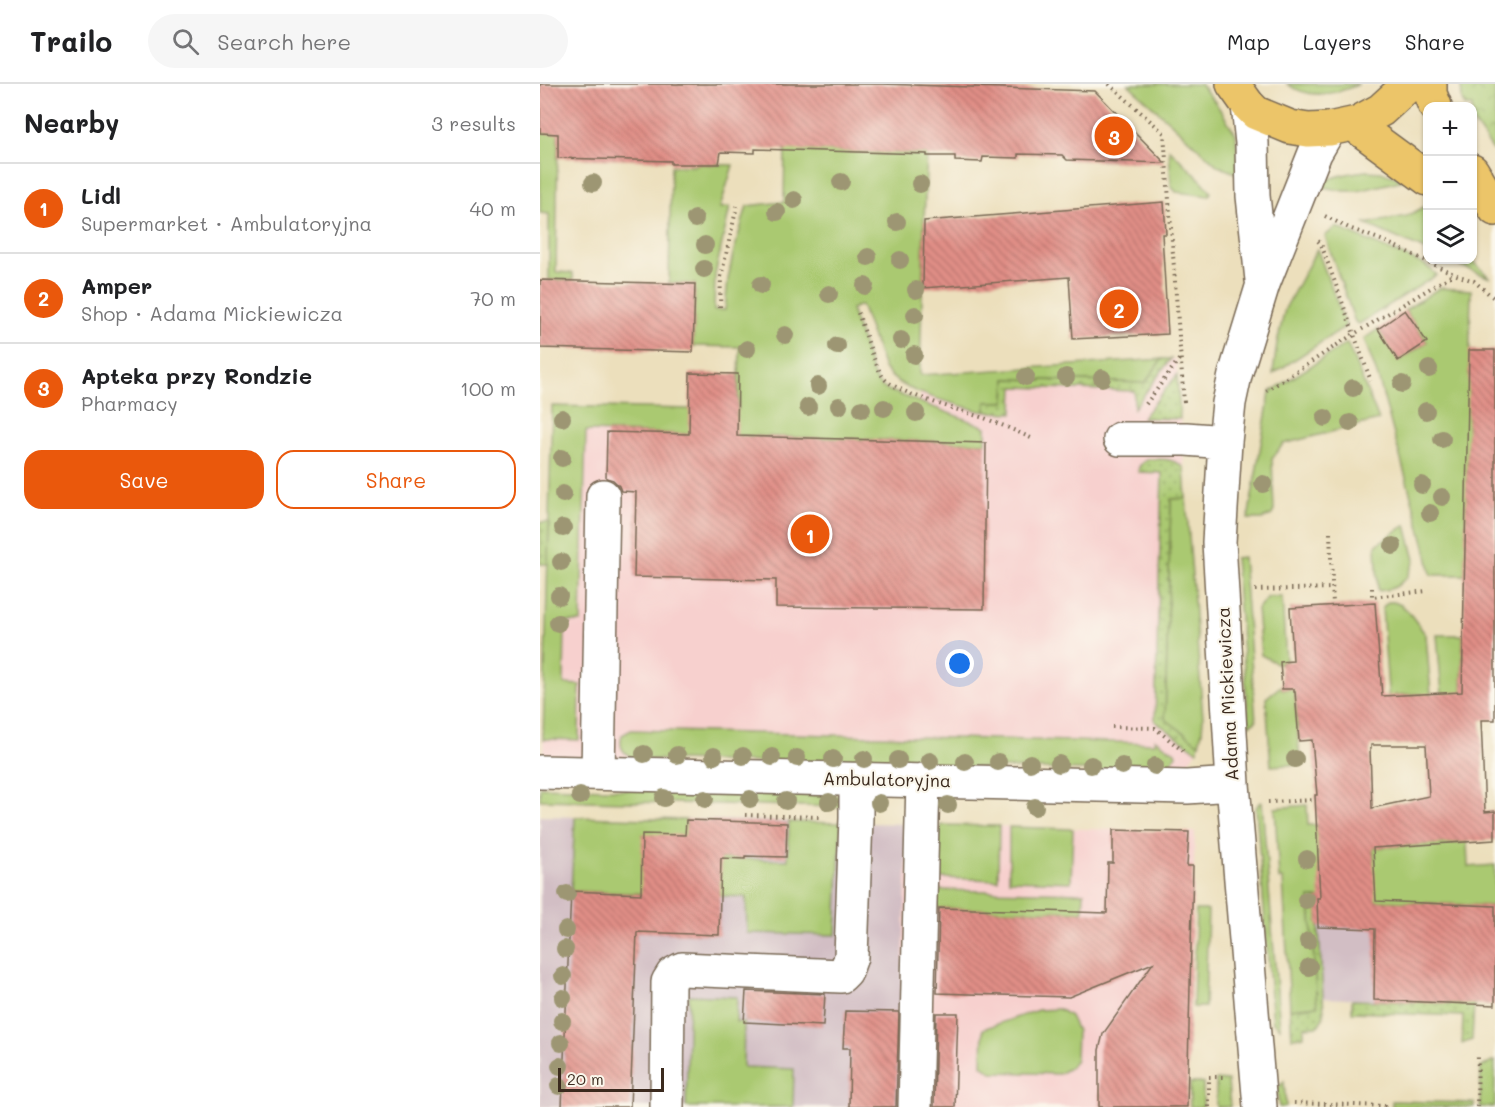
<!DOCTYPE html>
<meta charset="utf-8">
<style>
body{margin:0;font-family:Mali,sans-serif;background:#f6f6f6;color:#202124}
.controls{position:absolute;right:18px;top:18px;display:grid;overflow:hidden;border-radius:12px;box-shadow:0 2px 4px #0004}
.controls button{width:54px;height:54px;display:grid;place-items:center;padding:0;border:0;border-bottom:2px solid #e0e0e0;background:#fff;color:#202124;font:30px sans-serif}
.scale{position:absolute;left:18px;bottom:15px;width:106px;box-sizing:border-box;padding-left:6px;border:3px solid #3b2a1e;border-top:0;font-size:16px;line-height:21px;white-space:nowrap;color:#3b2a1e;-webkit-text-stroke:4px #fbf7ec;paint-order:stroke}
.you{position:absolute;left:420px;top:580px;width:21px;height:21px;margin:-15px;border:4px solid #fff;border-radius:50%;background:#1a73e8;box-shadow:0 0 0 9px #1a73e833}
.badge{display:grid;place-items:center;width:39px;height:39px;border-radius:50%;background:#ea580c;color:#fff;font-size:20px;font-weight:700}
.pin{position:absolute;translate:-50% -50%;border:3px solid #fff;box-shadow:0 2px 6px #0006}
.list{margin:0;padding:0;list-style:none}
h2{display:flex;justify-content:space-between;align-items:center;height:78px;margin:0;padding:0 24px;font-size:26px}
h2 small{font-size:20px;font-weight:400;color:#757577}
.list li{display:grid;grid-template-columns:39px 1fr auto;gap:18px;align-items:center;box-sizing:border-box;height:90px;padding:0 24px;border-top:2px solid #e0e0e0}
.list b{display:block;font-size:22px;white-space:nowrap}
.list p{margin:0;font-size:20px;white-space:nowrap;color:#757577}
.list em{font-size:20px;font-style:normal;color:#757577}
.actions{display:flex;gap:12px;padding:18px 24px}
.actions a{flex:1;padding:14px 0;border:2px solid #ea580c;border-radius:18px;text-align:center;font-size:21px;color:#ea580c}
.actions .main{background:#ea580c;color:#fff}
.icon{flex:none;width:33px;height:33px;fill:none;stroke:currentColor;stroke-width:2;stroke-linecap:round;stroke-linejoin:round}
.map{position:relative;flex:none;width:955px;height:1023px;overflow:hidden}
header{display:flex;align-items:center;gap:36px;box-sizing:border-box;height:84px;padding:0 30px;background:#fff;border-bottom:2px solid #e0e0e0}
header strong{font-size:28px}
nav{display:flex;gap:33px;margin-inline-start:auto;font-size:21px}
.search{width:420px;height:54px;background:#f6f6f6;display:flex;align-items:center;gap:15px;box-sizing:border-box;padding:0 21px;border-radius:33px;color:#757577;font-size:22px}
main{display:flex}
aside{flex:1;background:#fff}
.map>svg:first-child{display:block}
.built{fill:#f7d0ce}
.industrial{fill:#d2bec4}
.grass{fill:#aac971;stroke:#727a48;stroke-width:1.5}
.park{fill:url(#park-crowns);stroke:#727a48;stroke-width:1.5}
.garden{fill:url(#garden-dots);stroke:#727a48;stroke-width:1.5}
.building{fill:url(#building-back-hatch);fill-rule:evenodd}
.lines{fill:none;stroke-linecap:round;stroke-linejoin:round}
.minor-casing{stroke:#796955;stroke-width:36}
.major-casing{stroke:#796955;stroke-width:36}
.path{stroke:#796955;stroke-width:4;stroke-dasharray:1.5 4.5;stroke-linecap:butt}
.minor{stroke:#fff;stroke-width:33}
.major{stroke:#ecc569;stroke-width:33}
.tree{fill:#9d9673}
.labels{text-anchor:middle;stroke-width:4.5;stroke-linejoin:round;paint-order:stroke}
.street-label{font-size:18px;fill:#3b2a1e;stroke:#fbf7ec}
</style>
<header>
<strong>Trailo</strong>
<div class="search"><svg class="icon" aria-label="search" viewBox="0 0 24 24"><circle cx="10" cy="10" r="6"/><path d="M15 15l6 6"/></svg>Search here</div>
<nav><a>Map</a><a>Layers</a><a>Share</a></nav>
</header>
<main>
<aside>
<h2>Nearby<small>3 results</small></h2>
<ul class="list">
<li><span class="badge">1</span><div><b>Lidl</b><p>Supermarket · Ambulatoryjna</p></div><em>40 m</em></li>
<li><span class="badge">2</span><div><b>Amper</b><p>Shop · Adama Mickiewicza</p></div><em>70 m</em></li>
<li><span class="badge">3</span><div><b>Apteka przy Rondzie</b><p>Pharmacy</p></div><em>100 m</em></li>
</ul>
<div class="actions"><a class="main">Save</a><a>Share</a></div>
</aside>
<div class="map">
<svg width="955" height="1023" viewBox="0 0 955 1023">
<defs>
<pattern id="park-crowns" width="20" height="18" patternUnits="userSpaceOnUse" patternTransform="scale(1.5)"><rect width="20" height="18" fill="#aac971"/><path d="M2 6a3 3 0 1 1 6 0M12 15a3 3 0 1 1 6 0" fill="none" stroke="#8ca35c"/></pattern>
<pattern id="garden-dots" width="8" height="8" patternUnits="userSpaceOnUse" patternTransform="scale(1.5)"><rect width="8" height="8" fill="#aac971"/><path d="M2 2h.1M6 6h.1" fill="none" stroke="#8ca35c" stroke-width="1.8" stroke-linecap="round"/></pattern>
<pattern id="building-back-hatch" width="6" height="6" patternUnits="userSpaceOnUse" patternTransform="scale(1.5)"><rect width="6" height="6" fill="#e08e86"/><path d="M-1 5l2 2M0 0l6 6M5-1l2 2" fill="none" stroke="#b7746d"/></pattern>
</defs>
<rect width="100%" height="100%" fill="#fbf7ec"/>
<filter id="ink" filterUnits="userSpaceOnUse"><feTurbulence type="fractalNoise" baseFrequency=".0167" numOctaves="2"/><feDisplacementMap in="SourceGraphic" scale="12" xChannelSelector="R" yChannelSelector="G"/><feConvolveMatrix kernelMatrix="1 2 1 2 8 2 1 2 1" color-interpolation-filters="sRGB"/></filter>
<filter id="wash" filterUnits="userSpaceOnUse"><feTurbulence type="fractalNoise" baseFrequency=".008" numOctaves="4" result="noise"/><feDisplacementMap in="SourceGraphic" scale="24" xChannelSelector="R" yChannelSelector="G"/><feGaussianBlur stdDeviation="1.35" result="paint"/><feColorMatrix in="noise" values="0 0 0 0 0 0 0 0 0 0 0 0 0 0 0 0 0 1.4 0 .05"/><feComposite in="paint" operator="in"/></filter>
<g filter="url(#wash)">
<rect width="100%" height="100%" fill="#ecdfbc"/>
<path class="built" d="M636,275L663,634L662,647L657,667L648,678L628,688L3,674L12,322L259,327L380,318V291Z
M368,740L655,748L647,1023H359L360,954Z"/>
<path class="industrial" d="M0,732L368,740L360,954L359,1023H0Z
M777,814L955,822V921L783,914Z"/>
<path class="grass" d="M246,0L264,66L387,70L384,137L380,291L622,275L605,299L466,295L465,318H446V328L439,327C411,318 360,309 344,284L321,221L311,225L333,290L338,299L345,305L446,343V359L46,347L41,538H25L24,600L40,601L39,656L3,655L12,322L198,326L200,263L153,262L155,200L129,199L131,82H154L155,80L193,81L180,124L190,123L175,191L174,226H185L188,195L193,170L207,122L244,118Z
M588,0H660L675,18L696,50L698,90L678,82Z
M747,0H819C795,11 769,16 747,0Z
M0,49H18L16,188L33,189V196H9V130L0,129Z
M629,65L663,98L671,108L669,112L636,108L631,102Z
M826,87L841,88L864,96L818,107H804L777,102C792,92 808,89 826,87Z
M884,123L887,127V167L825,140L867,132Z
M796,143L885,181L897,191L819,240L815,238L785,152Z
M777,165L806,242L733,290L737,259L745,225Z
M907,176H932L950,194Z
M899,204L931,206L925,491H891L886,466L838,293L824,255L838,245L859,277L887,258L865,226Z
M807,259L839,336L743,360L732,375L734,426L732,431L722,435H708L730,308Z
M646,414L663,634L662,647L659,660L625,635L631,415Z
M866,441L875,476L867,493L857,502L850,505L838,507L836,461Z
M703,473L716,637L709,641L695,474Z
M728,513H742L746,577L740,578V581L721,571L717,525Z
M848,518H854L861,521L868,527L886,551L891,611L877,610L855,611L849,620L842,524Z
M897,551H923L922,610L902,611Z
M742,601V605H754L755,608L760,680L731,682L726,614Z
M91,646L615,659V655L635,668L636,671L625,688L95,675C84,670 78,664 82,651Z
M0,703L302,712V723L0,716Z
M722,718L740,944L733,938L716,724L719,719Z
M767,721L768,741H777L779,778L834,775L833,764L927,758L928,783L955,781V822L770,814L777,923L750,925L743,795H739L735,724Z
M35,733L146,736V774L248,776L249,738L301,739L296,851L207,849L206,813L31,807Z
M400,741L459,742L458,796L398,794Z
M469,743L533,745L531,798L469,796Z
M397,806L544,809L543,828L397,824Z
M656,826H668L665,923H653Z
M149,911L197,913L196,938H204L203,983L254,985L253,1023H146Z
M519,925L530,932L537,947L536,975L531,983L519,990L452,988L442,981L443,945L498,926Z
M955,977V1022L954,1023H940L941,983Z
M676,996L688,997L690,1023H676Z
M744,997L746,1023H739L737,1005Z
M650,999H663V1023H650Z
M852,1017L934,1019V1023H852Z"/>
<path class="park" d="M921,0H955V69L933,38L932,22H925L922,16Z"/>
<path class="garden" d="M622,275H631L594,324V307L474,303L473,329L446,328V318H465L466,295L605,299Z
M637,291L640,335L602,334Z
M609,375C622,375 634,374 644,384L646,414L631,415L625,635L659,660L657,667L615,637L622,389L598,388C599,380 602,378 609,375Z
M0,438H9L8,480H0Z
M770,814H777L784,929L783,934L778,942L764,943V952L752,954L750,925L777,922Z
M812,916L934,920L932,956L922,960L923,932L812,928Z"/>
<g id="blocks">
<path class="building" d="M0,0H342L555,7L625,79L527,76L522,71L478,70V74L443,73L442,78L415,77V72H387V70L215,65V69L181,68L179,80H131V77L18,74V50L0,49Z
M624,118L626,150H622L628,250L533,255L529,193L383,204L384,137Z
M0,196L155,200L153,268L0,264Z
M865,226L887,258L858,277L838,245Z
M929,266H955V636H941L945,728L955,727V756L833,764L836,817L955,822V921L834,916L835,845L778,843L777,814H780L775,711H777L772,656L759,657L755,608H754V605H742L740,578L753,577L750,524L835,519L842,612L922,608ZM831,661H886L889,712L832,724L830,665H831Z
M150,289L198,290L197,352L446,359L444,525L236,523V496L94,493L96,408L81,407L79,402L73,396L66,394L67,348L149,350Z
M146,736L247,739L246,773L205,772V775L181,774L179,851L97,848L90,1023H22L31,807L101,810L102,750L145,751Z
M573,746L649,748L647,782H653L647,1023H559V966L563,950L613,879L529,913L397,909L399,824L567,829L568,779H573Z
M206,907L285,910L283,942L204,938Z
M305,927L359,928L356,1023H309L310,964H303Z
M396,929H418L415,1023H394Z"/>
</g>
</g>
<g filter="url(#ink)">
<use href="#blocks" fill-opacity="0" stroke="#796955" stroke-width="1.5"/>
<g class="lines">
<g class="minor-casing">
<path id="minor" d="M708,21L712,59L713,112L722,196
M580,355H646L685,358
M0,688L647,703L693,700
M58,689L63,412
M127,1023L128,898L133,890L142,885L301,892L306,887L311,873L316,734V696
M375,1023L383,696
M720,1023L693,700L679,458L685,358L689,319L695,291L723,200L775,69L789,45"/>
</g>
<g class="major-casing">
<path id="major" d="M693,0L708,21L716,29L750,43L768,46L789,45L817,39L841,26L865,4L868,0
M890,0V10L895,22
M813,40L888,95
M932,87L955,125"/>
</g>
<path class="path" d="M569,0L624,49L644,319
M785,132L809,144L844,157L914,190L934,197L955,215
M778,157L781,160L831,297
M180,223L181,193L197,122
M318,229C325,247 333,278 343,293C354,309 423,327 444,334C460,340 476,347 491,354
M726,307L814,250L914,190
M606,320L640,274
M790,449L793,521
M832,504V513L887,507
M715,506L792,504
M572,643L615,644L643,667
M728,718L776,716
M205,731L281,733
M754,1019L845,1022V1023
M669,1023V993H684
M937,1023L938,969"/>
<use href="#minor" class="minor"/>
<use href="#major" class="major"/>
</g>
<g class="tree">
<circle cx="301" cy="98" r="9"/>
<circle cx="53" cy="99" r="9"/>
<circle cx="380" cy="100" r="9"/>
<circle cx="254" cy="116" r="9"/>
<circle cx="237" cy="128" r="9"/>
<circle cx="155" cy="135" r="9"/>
<circle cx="357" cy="138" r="9"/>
<circle cx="165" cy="161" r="9"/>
<circle cx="328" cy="173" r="9"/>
<circle cx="360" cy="176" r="9"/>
<circle cx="164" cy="185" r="9"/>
<circle cx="221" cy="201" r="9"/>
<circle cx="325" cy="202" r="9"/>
<circle cx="376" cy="206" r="9"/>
<circle cx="289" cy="210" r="9"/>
<circle cx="375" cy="231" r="9"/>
<circle cx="245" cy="251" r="9"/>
<circle cx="361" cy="256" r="9"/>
<circle cx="297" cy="262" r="9"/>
<circle cx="207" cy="265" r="9"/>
<circle cx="374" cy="271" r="9"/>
<circle cx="889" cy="285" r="9"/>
<circle cx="486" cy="293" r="9"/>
<circle cx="526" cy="293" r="9"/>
<circle cx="562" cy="294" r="9"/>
<circle cx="862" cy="300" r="9"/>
<circle cx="278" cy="302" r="9"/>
<circle cx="813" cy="304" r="9"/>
<circle cx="299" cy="322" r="9"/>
<circle cx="268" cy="323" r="9"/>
<circle cx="344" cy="324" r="9"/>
<circle cx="322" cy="325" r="9"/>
<circle cx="886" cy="327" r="9"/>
<circle cx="376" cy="329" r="9"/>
<circle cx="22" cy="334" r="9"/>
<circle cx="785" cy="334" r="9"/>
<circle cx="810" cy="339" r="9"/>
<circle cx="902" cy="355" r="9"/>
<circle cx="22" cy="374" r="9"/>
<circle cx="723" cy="400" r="9"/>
<circle cx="882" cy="401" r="9"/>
<circle cx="23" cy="410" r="9"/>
<circle cx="902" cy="413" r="9"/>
<circle cx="890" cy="429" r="9"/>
<circle cx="23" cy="444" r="9"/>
<circle cx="853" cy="462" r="9"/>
<circle cx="21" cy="478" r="9"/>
<circle cx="19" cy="512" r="9"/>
<circle cx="18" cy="539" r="9"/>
<circle cx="104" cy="670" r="9"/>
<circle cx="137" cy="671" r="9"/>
<circle cx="174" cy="672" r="9"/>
<circle cx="203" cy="672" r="9"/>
<circle cx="232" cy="673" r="9"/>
<circle cx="257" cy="674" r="9"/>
<circle cx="293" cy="675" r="9"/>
<circle cx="324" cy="675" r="9"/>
<circle cx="755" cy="675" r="9"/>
<circle cx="358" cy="676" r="9"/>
<circle cx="390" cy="677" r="9"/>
<circle cx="425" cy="678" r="9"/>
<circle cx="458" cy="678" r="9"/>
<circle cx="490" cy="679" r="9"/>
<circle cx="519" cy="680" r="9"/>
<circle cx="551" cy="681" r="9"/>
<circle cx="582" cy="682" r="9"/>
<circle cx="615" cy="682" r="9"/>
<circle cx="40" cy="712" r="9"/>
<circle cx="124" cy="714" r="9"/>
<circle cx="165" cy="715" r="9"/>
<circle cx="210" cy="715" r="9"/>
<circle cx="246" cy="717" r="9"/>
<circle cx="289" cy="718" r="9"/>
<circle cx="339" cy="719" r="9"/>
<circle cx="408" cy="721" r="9"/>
<circle cx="495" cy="723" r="9"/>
<circle cx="767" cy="775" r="9"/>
<circle cx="27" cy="810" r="9"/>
<circle cx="766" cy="816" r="9"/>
<circle cx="26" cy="846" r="9"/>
<circle cx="768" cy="857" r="9"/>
<circle cx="25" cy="865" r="9"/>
<circle cx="769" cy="883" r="9"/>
<circle cx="23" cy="892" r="9"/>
<circle cx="23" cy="914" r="9"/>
<circle cx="22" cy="937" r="9"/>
<circle cx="21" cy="959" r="9"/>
<circle cx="20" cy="982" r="9"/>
<circle cx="19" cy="1002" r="9"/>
</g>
</g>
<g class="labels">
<g class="street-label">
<text transform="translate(688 610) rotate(-93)" y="6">Adama Mickiewicza</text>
<text transform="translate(347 696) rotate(1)" y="6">Ambulatoryjna</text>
</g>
</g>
</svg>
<div class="controls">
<button>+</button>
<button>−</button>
<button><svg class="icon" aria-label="layers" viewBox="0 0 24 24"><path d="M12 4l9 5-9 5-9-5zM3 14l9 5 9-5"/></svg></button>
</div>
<div class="scale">20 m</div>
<div class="you"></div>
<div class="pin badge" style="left:270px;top:450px">1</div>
<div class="pin badge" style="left:579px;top:225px">2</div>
<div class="pin badge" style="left:574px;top:52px">3</div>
</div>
</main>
